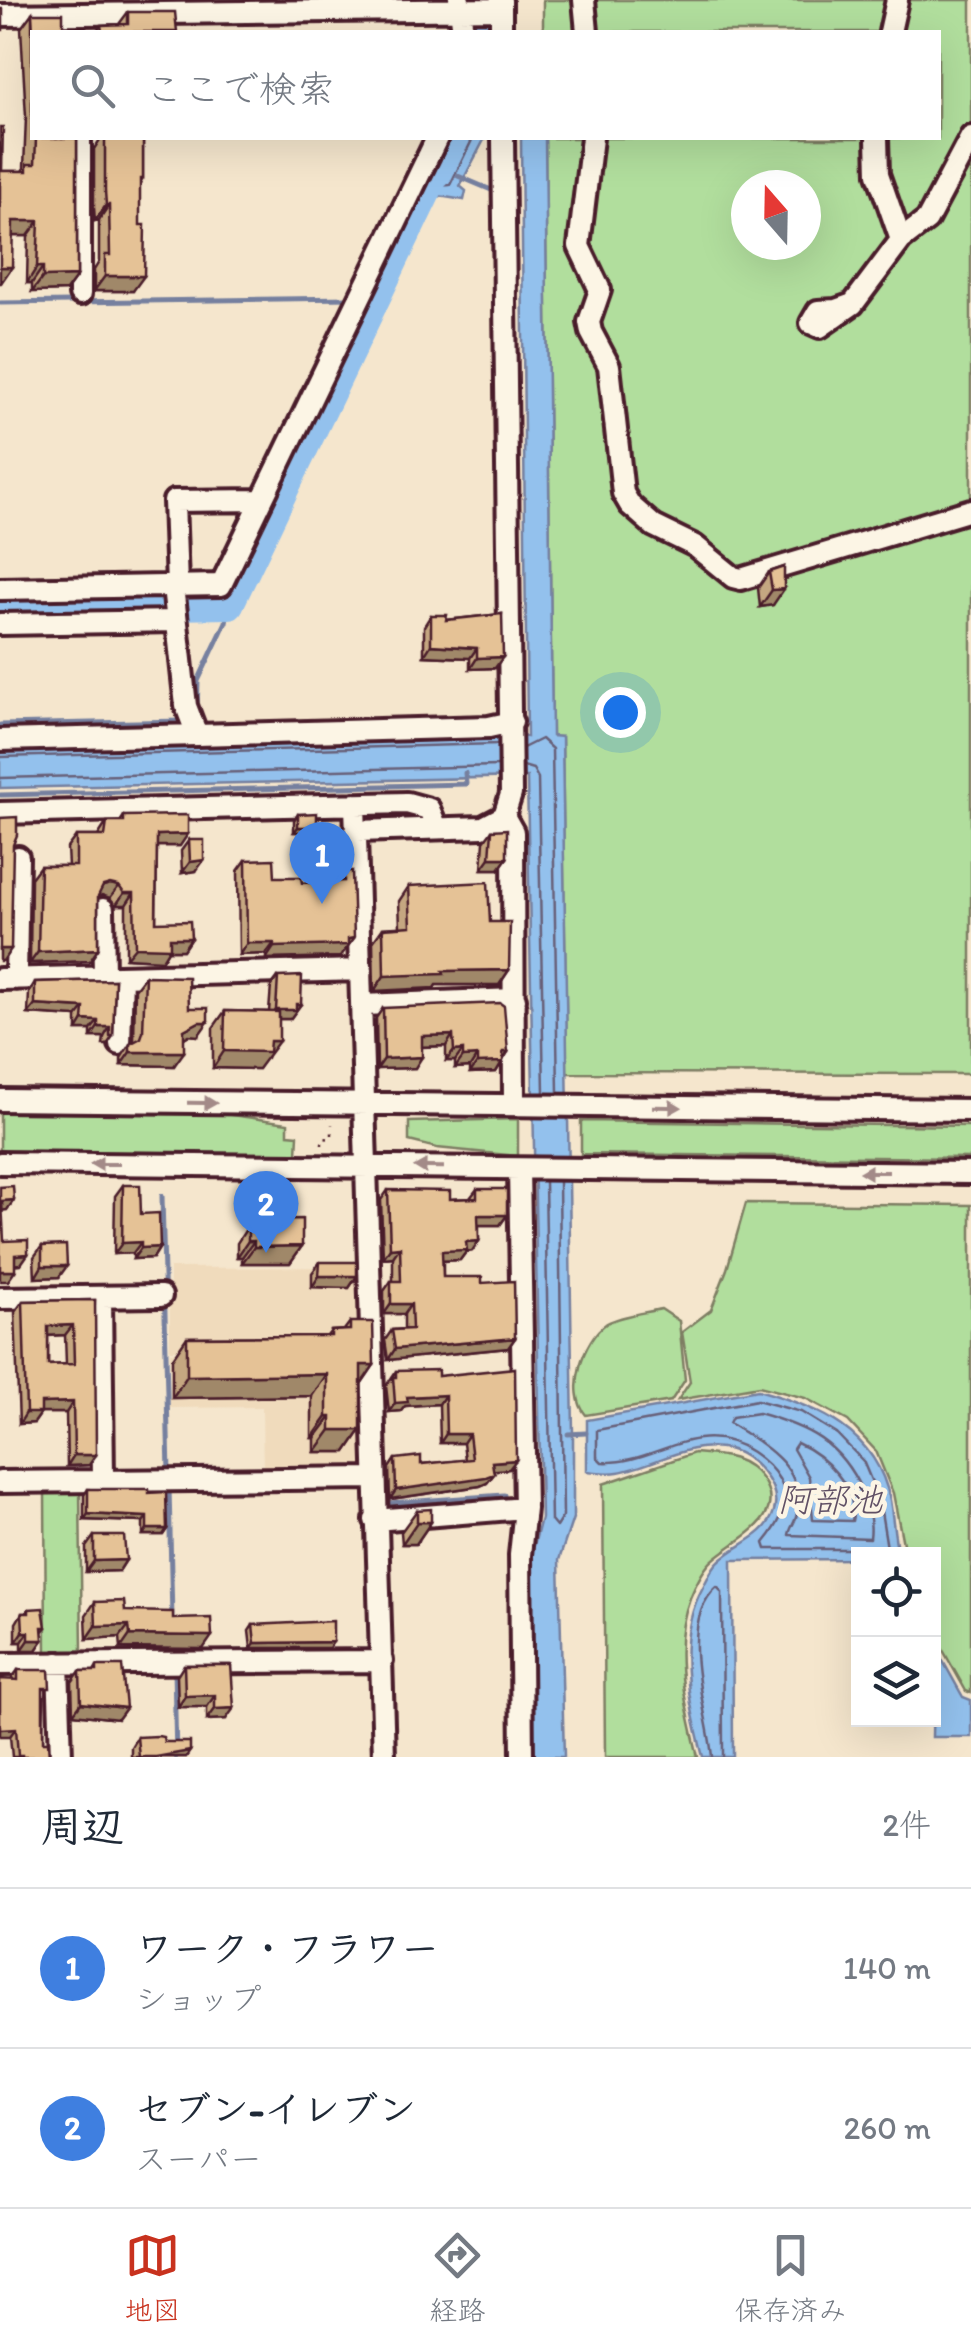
<!DOCTYPE html>
<html lang="ja">
<meta charset="utf-8">
<style>
body{margin:0;font-family:Itim,"Klee One",sans-serif;background:#f6f6f7;color:#1f2937}
.controls{position:absolute;right:30px;bottom:30px;display:grid;overflow:hidden;border-radius:0px;box-shadow:0 10px 40px #0002}
.controls button{width:90px;height:90px;display:grid;place-items:center;padding:0;border:0;border-bottom:2px solid #e0e1e3;background:#fff;color:#1f2937;font:50px sans-serif}
.compass{position:absolute;left:731px;top:170px;width:90px;height:90px;border-radius:50%;background:#fff;box-shadow:0 10px 40px #0002;rotate:340deg}
.you{position:absolute;left:620px;top:712px;width:35px;height:35px;margin:-25px;border:8px solid #fff;border-radius:50%;background:#1a73e8;box-shadow:0 0 0 15px #1a73e833}
.badge{display:grid;place-items:center;width:65px;height:65px;border-radius:50%;background:#c8321e;color:#fff;font-size:32px;font-weight:700}
.pin{position:absolute;translate:-50% -82px;filter:drop-shadow(0 2px 5px #0008)}
.pin::after{content:'';position:absolute;top:52px;width:35px;height:30px;background:inherit;clip-path:polygon(0 0,100% 0,50% 100%)}
.list{margin:0;padding:0;list-style:none}
h2{display:flex;justify-content:space-between;align-items:center;height:130px;margin:0;padding:0 40px;font-size:42px}
h2 small{font-size:32px;font-weight:400;color:#747a83}
.list li{display:grid;grid-template-columns:65px 1fr auto;gap:30px;align-items:center;box-sizing:border-box;height:160px;padding:0 40px;border-top:2px solid #e0e1e3}
.list b{display:block;font-size:38px;white-space:nowrap}
.list p{margin:0;font-size:32px;white-space:nowrap;color:#747a83}
.list em{font-size:32px;font-style:normal;color:#747a83}
.icon{flex:none;width:55px;height:55px;fill:none;stroke:currentColor;stroke-width:2;stroke-linecap:round;stroke-linejoin:round}
.map{position:relative;flex:none;width:971px;height:1757px;overflow:hidden}
.search{position:absolute;background:#fff;box-shadow:0 10px 40px #0002;left:30px;right:30px;top:30px;height:110px;display:flex;align-items:center;gap:25px;box-sizing:border-box;padding:0 35px;border-radius:0px;color:#747a83;font-size:38px}
.sheet{height:450px;background:#fff}
nav{display:flex;justify-content:space-around;align-items:center;box-sizing:border-box;height:140px;border-top:2px solid #e0e1e3;background:#fff;font-size:28px;color:#747a83}
nav a{display:grid;justify-items:center;gap:5px}
nav .on{color:#c8321e}
.map>svg:first-child{display:block}
.built{fill:#f0dbbc}
.green{fill:#b1de9d;stroke:#7e7e64;stroke-width:2.5;fill-rule:evenodd}
.water{fill:#93c1ed;stroke:#76809f;stroke-width:2.5}
.lines{fill:none;stroke-linecap:round;stroke-linejoin:round}
.shore{stroke:#676079;stroke-width:2.5}
.stream{stroke:#76809f;stroke-width:5}
.river{stroke:#93c1ed;stroke-width:30}
.minor-casing{stroke:#4a1f2b;stroke-width:28}
.path{stroke:#4a1f2b;stroke-width:2.5;stroke-dasharray:2.5 8;stroke-linecap:butt}
.minor{stroke:#fcf5e5;stroke-width:20}
.wall{fill:#c5a781;stroke:#4a1f2b;stroke-width:2.5;fill-rule:evenodd}
.shaded-wall{fill:#a08869;stroke:#4a1f2b;stroke-width:2.5}
.building{fill:#e5c296;stroke:#4a1f2b;stroke-width:2.5;fill-rule:evenodd}
.oneway{fill:#a38a88}
.labels{text-anchor:middle;stroke-width:9;stroke-linejoin:round;paint-order:stroke}
.water-label{font-size:35px;font-style:italic;fill:#605065;stroke:#fcf5e5}
</style>
<div class="map">
<svg width="971" height="1757" viewBox="0 0 971 1757">
<rect width="100%" height="100%" fill="#f5e6cd"/>
<filter id="ink" filterUnits="userSpaceOnUse"><feTurbulence type="fractalNoise" baseFrequency=".01" numOctaves="2"/><feDisplacementMap in="SourceGraphic" scale="20" xChannelSelector="R" yChannelSelector="G"/><feConvolveMatrix kernelMatrix="1 2 1 2 8 2 1 2 1" color-interpolation-filters="sRGB"/></filter>
<g filter="url(#ink)">
<path class="built" d="M362,1267L363,1348L170,1350V1268Z
M364,1350L365,1468L263,1474L262,1407L170,1408V1352Z"/>
<path class="green" d="M543,0H971V1074L567,1073L562,737H552L545,138H938V32H543ZM746,185H806V245H746Z
M0,1109L217,1113L288,1123V1134L298,1135L297,1154L0,1153Z
M518,1119V1156L437,1148L409,1141V1122Z
M581,1121L971,1126V1158L581,1154Z
M746,1203L971,1205V1693L966,1691L934,1634V1554H905L893,1493L876,1451L848,1421L805,1398L759,1386L678,1400L690,1382L682,1332L711,1310L727,1269Z
M661,1309L679,1321L685,1380L671,1401L586,1415C566,1392 583,1339 607,1323C622,1315 644,1313 661,1309Z
M694,1453C720,1455 745,1455 762,1479C789,1518 738,1538 714,1559C704,1567 695,1586 690,1598C670,1650 686,1705 698,1757H605L603,1484Z
M80,1489L82,1654L46,1655L45,1490Z"/>
<path class="water" d="M445,138H485L460,186L466,191L464,200L439,196L424,206L413,201Z
M521,138H545L552,736L562,737L573,1434V1518L559,1560L564,1757H534L531,1557L541,1518L527,777L0,788V747L506,733L527,737Z
M758,1390C818,1407 876,1431 890,1500C893,1518 894,1536 898,1554H858V1559L732,1560L733,1757H703C689,1701 674,1640 703,1587C708,1578 712,1567 719,1561C736,1544 767,1537 774,1511C782,1485 751,1454 728,1449C689,1440 655,1466 618,1472C608,1474 597,1472 587,1471V1420Z
M934,1645L963,1697L971,1700V1737H932Z"/>
<g class="lines">
<path class="shore" d="M453,138L435,180L438,186L450,185L473,138
M523,748L541,739L552,749L558,1093
M0,757L498,744
M523,766L533,769L538,778L544,1093
M0,778L498,766
M545,1181L551,1521L556,1527L563,1516L559,1181
M758,1413C808,1427 840,1442 862,1491C869,1505 872,1523 870,1538L789,1535C790,1527 796,1522 797,1513C805,1465 762,1444 729,1423L732,1417Z
M797,1443C824,1455 859,1488 852,1521L813,1520L809,1477L793,1449Z
M866,1554L857,1549H766L764,1543C779,1525 793,1502 779,1479C772,1467 764,1460 752,1452C697,1415 656,1465 602,1462L597,1457V1430L757,1400L801,1412L837,1434L863,1461L879,1499L888,1554
M712,1757C708,1711 675,1623 717,1587L722,1592L723,1757"/>
<path class="stream" d="M38,5L285,0
M458,176L496,192
M0,303L352,298
M197,713L198,681L226,622L229,604
M0,725L183,721
M0,795L466,784L465,773
M162,1196L169,1473
M568,1434L586,1433
M169,1487L172,1619
M390,1503L504,1495
M388,1531L395,1757
M174,1670L176,1757"/>
<path class="river" d="M475,32V18
M0,608L229,604L452,138"/>
<g class="minor-casing">
<path id="minor" d="M459,0L463,32
M501,0V32
M584,0L587,32
M0,15L501,9
M890,32L897,0
M80,138V294
M592,138L579,246L600,290L589,322L591,332L609,366L623,493L630,505L654,526L695,546L733,577L741,579L971,510
M877,138L878,174L901,240
M853,304L836,310L818,311L811,323L820,327L853,304L901,240L927,220L971,137
M173,586L186,706L197,735L489,727L512,722
M177,586L174,501L262,500
M0,589L221,585L437,138
M0,624L176,621
M0,740L197,735
M355,804L384,1757
M0,813L407,803L429,809L437,828
M504,816L513,832L514,1104
M358,831L483,827L504,816L511,794L503,138
M103,909L104,976
M0,979L362,970
M16,979L18,857
M363,1005L515,999
M120,1044L122,976
M0,1100L971,1110
M0,1163L971,1173
M519,1169L525,1508L520,1555L522,1757
M101,1297L103,1480
M0,1298L161,1296
M0,1482L373,1478
M375,1520L525,1508
M58,1663L61,1757
M0,1664L382,1661"/>
</g>
<path class="path" d="M322,1145V1138L332,1139V1124"/>
<use href="#minor" class="minor"/>
</g>
<path class="wall" d="M128,12L177,32H96L101,25L119,24Z
M32,13V138H77V276L66,291L32,292V283H27L28,236H13L1,283L2,171H22L24,168L26,117L21,28Z
M101,138H143V179L140,184L133,291H94V270L99,262V220L95,221L94,207V149Z
M784,567L773,605L760,607L758,588L769,572Z
M502,614L495,668L470,669V658L424,656V626L431,615L446,620Z
M298,814L317,827L313,832H294V820Z
M124,816L180,846H157L156,922L191,938L183,950H168L162,960L126,958V905H116L110,898L102,895L98,897V949L90,961L30,963L31,878L40,866H68L67,848L76,836H98L107,822H120Z
M492,830L507,858L499,869H482L484,841Z
M189,840L196,871L182,873L181,851Z
M246,860L275,877L302,883L337,881L344,871L354,938L340,957L266,959V954L239,955L238,871Z
M409,886L490,922L509,970L499,985H436L434,988L374,991L373,942L383,928L400,927L399,901Z
M145,976L189,1008L198,1036L189,1035L184,1038L174,1066L121,1065V1058L130,1044L134,1042L135,989Z
M278,977L301,1004L290,1019H279L267,1058H265L258,1069L213,1068V1028L225,1011L269,1012L271,986Z
M115,980L113,1036L107,1045H103L104,1037H91V1030H77V1017L28,1014L29,992L35,982Z
M383,1008L508,1052L496,1072L470,1073V1067L455,1068V1061H446V1046L422,1047L415,1068L377,1069L376,1018Z
M123,1185L160,1247L153,1258L133,1259V1253L114,1254L115,1196Z
M477,1189L507,1215L500,1225H479V1241L472,1251L466,1252L460,1260L443,1261V1277L482,1283L515,1338L508,1348L388,1360L385,1340L392,1330L404,1329V1314H384V1291L391,1281H393V1257L383,1258L381,1200L388,1190L450,1199L470,1198Z
M262,1220L302,1246L290,1263H242V1257H237V1243L248,1226L259,1223Z
M42,1246L59,1277L35,1278L34,1257Z
M320,1262L357,1276L349,1288L312,1287V1273Z
M95,1300L89,1465L67,1466L66,1413H41L34,1423L19,1424L15,1312L23,1301ZM65,1335L66,1364L48,1365V1336Z
M350,1322L374,1365L361,1384V1430L346,1452H315V1438H312V1396L172,1398V1359L187,1337L327,1336L331,1331L344,1330Z
M396,1371L438,1376L509,1469L493,1470L494,1474L487,1483L480,1486L390,1499L389,1468L395,1459L421,1464L465,1460L463,1443H440L439,1404L405,1406L401,1411L389,1412L386,1386Z
M88,1489L149,1493L167,1529L163,1535H143V1522L84,1520V1495Z
M417,1510L431,1522L416,1544H402L401,1532Z
M94,1536L126,1560L119,1571L86,1572V1547Z
M95,1602L125,1611L173,1619L203,1649L121,1648L120,1637L87,1639L86,1615Z
M29,1609L46,1627L42,1632L43,1640L36,1650H22V1642H16V1623L22,1613H26Z
M253,1625L329,1648H251L249,1631Z
M184,1665H231L226,1719L207,1720V1707H178L177,1676Z
M97,1666L126,1708L118,1719L73,1714L72,1682L80,1671H94Z
M18,1670L44,1696L43,1742L49,1757H12L10,1736L12,1678Z
M137,1737L164,1742L190,1751L186,1757H131V1747Z"/>
<path class="shaded-wall" d="M106,205H109L99,220L95,221Z
M13,221H39L28,236H2Z
M0,267H12L1,283H0Z
M37,267H43L32,283H27Z
M77,276L66,291L32,292L43,277Z
M105,276H144L133,291H94Z
M784,589L773,605L760,607L772,590Z
M431,645L477,648L470,658L424,656Z
M503,657L495,668L470,669L477,658Z
M298,827H317L313,832H294Z
M188,834L180,846H148L157,835Z
M490,858H507L499,869H482Z
M204,860L196,871L182,873L190,862Z
M110,884L119,886L110,898L102,895L95,898L103,886Z
M124,893H134L126,905H116Z
M170,938H191L183,950H168L162,960L126,958L135,947Z
M354,938L340,957L266,959L274,947Z
M247,943H274L266,954L239,955Z
M0,949H11L3,961H0Z
M98,949L90,961L30,963L38,952Z
M509,970L499,985H436L434,988L374,991L384,976L443,971Z
M296,1004H301L290,1019H269L276,1010Z
M35,1005L84,1008L77,1017L28,1014Z
M83,1020L98,1021L91,1030H77Z
M199,1022H208L198,1036L189,1035L175,1044L184,1030Z
M98,1027H110L104,1037H91Z
M453,1035L446,1046L414,1047L422,1036Z
M270,1041H279L258,1069L213,1068L224,1051Z
M463,1050L455,1061H446L454,1051Z
M130,1052H184L174,1066L121,1065Z
M503,1052H508L496,1072L470,1073L477,1063Z
M477,1056L470,1067L455,1068L463,1057Z
M422,1057L415,1068L377,1069L384,1059Z
M14,1200L7,1210L0,1211L2,1201Z
M478,1215H507L500,1225H471Z
M248,1241H254L242,1257H237Z
M479,1241L472,1251L466,1252L460,1260L435,1261L442,1251L466,1242Z
M141,1242L133,1253L114,1254L122,1243Z
M302,1246L290,1263H242L254,1247Z
M160,1247L153,1258L133,1259L141,1248Z
M400,1247L393,1257L383,1258L390,1248Z
M28,1254L21,1264L8,1265L15,1255Z
M42,1266H67L59,1277L35,1278Z
M0,1271H15L8,1281H0Z
M319,1276H357L349,1288L312,1287Z
M391,1304H411L404,1314H384Z
M73,1325L65,1335L40,1336L48,1326Z
M515,1338L508,1348L388,1360L395,1349Z
M361,1365H374L359,1387Z
M327,1374L312,1396L172,1398L187,1376Z
M445,1395L439,1404L405,1406L401,1411L389,1412L395,1403L407,1397Z
M73,1402L66,1413H41L34,1423L19,1424L26,1413L41,1403Z
M327,1417H331L315,1438H312Z
M331,1430H361L346,1452H315Z
M446,1434H469L463,1443H440Z
M74,1455H96L89,1465L67,1466Z
M516,1460L509,1469L486,1471L492,1462Z
M494,1474L487,1483L480,1486L390,1499L396,1490Z
M88,1514L147,1517L143,1522L84,1520Z
M417,1522H431L416,1544H402Z
M147,1529H167L163,1535H143Z
M126,1560L119,1571L86,1572L94,1561Z
M129,1625L120,1637L87,1639L96,1626Z
M23,1632H29L22,1642H16Z
M130,1635L212,1636L203,1649L121,1648Z
M29,1640H43L36,1650H22Z
M333,1642L329,1648H251L255,1643Z
M215,1695L207,1707H178L185,1696Z
M81,1703L126,1708L118,1719L73,1714Z
M234,1708L226,1719L207,1720L215,1709Z
M16,1728L10,1736H0V1729Z
M190,1751L186,1757H155L156,1756Z"/>
<path class="building" d="M0,9H3V30H0Z
M128,12H175L177,32H102L101,25L128,24Z
M32,13H63V32H33Z
M0,127H3L2,171H27V164H35L36,138H77V276L43,277V267H37L39,221H13L12,267H0Z
M105,138H143V179H140V225H145L144,276H105V255H110L109,205H106L105,191Z
M784,567V589L772,590L769,572Z
M502,614L503,657L477,658V648L431,645V615H447L446,620Z
M317,813V827H298V814Z
M188,815V834L157,835L156,922L190,921L191,938H170V948L135,947L134,893H124L119,886L110,884L103,886L98,896V949L38,952L40,866H76V836H105L107,822H124V816Z
M17,817V835L13,845L11,949H0V818Z
M507,829V858H490L492,830Z
M189,840H204V860L190,862Z
M274,859L275,877H301L302,883L344,881V871H352L354,938L348,939V945L274,947V943H247L246,860Z
M488,882L490,922H510L509,970L443,971L444,974L384,976L383,928L411,926L409,886Z
M145,976L188,977L189,1008H208V1022H199L184,1030V1052H130V1044L141,1038L143,1032Z
M302,976L301,1004H296V1010H276L278,977Z
M115,980L113,1036H110V1027H98V1021L83,1020L84,1008L35,1005V982Z
M500,1003L504,1006L508,1052H503V1062L477,1063V1056L463,1057V1050L454,1051L453,1035L422,1036V1057L384,1059L383,1008Z
M225,1011L279,1012V1041H270L269,1052L224,1051Z
M123,1185H140L141,1214L159,1213L160,1247L141,1248V1242L122,1243Z
M13,1186L14,1200L2,1201L4,1241L28,1240V1254L15,1255V1271H0V1187Z
M477,1189H507V1215H478L479,1241L466,1242L467,1250L442,1251L443,1277H482V1283L514,1281L515,1338L395,1349L392,1330L412,1329L411,1304H391V1281H401L400,1247L390,1248L388,1190L450,1191V1199L477,1198Z
M302,1219V1246L254,1247V1241H248V1226L262,1222V1220Z
M66,1245L67,1266H42V1246Z
M320,1262H357V1276H319Z
M95,1300L96,1455H74L73,1402L41,1403V1413H26L23,1301ZM73,1325L74,1364L48,1365V1326Z
M350,1322H373L374,1365H361V1430H331V1417H327V1374L187,1376V1337L331,1336V1331L350,1330Z
M515,1368L516,1460L492,1462L494,1474L486,1477L396,1490L395,1459L421,1456V1464L472,1459L469,1434H446L445,1395L407,1397L408,1402L395,1403L393,1377H396V1371L438,1370V1376Z
M88,1489H149V1493L166,1492L167,1529H147V1517L88,1514Z
M431,1509V1522H417V1510Z
M94,1536H124L126,1560L94,1561Z
M124,1601L125,1611L173,1612V1619L211,1618L212,1636L130,1635L129,1625L96,1626L95,1602Z
M43,1608L46,1627H42L43,1640H29V1632H23L22,1613H29V1609Z
M333,1621V1642L255,1643L253,1625Z
M184,1665H231L234,1708L215,1709V1695L185,1696Z
M97,1666H122L126,1708L81,1703L80,1671H97Z
M18,1670H49L50,1688H43V1742H48L49,1757H22V1755H18L16,1728L0,1729V1679L18,1680Z
M158,1736L163,1737L164,1742H190V1751L156,1757H139L137,1737Z"/>
<defs><path id="oneway-solid" d="M-6-.8H1V-3.2L6.5 0L1 3.2V.8H-6Z" transform="scale(2.5)"/></defs>
<g class="oneway">
<use href="#oneway-solid" transform="translate(202 1103) rotate(1)"/>
<use href="#oneway-solid" transform="translate(667 1107) rotate(1)"/>
<use href="#oneway-solid" transform="translate(105 1164) rotate(-180)"/>
<use href="#oneway-solid" transform="translate(429 1167) rotate(-179)"/>
<use href="#oneway-solid" transform="translate(874 1172) rotate(-180)"/>
</g>
</g>
<g class="labels">
<g class="water-label">
<text x="830" y="1512">阿部池</text>
</g>
</g>
</svg>
<div class="controls">
<button><svg class="icon" aria-label="locate" viewBox="0 0 24 24"><circle cx="12" cy="12" r="6"/><path d="M12 2v4M12 18v4M2 12h4M18 12h4"/></svg></button>
<button><svg class="icon" aria-label="layers" viewBox="0 0 24 24"><path d="M12 4l9 5-9 5-9-5zM3 14l9 5 9-5"/></svg></button>
</div>
<svg class="compass" viewBox="-18 -18 36 36"><path d="M0-13l5 13h-10z" fill="#e53935"/><path d="M0 13l5-13h-10z" fill="#747a83"/></svg>
<div class="you"></div>
<div class="pin badge" style="left:322px;top:904px;background:#3f7fe0">1</div>
<div class="pin badge" style="left:266px;top:1253px;background:#3f7fe0">2</div>
<div class="search"><svg class="icon" aria-label="search" viewBox="0 0 24 24"><circle cx="10" cy="10" r="6"/><path d="M15 15l6 6"/></svg>ここで検索</div>
</div>
<section class="sheet">
<h2>周辺<small>2件</small></h2>
<ul class="list">
<li><span class="badge" style="background:#3f7fe0">1</span><div><b>ワーク・フラワー</b><p>ショップ</p></div><em>140 m</em></li>
<li><span class="badge" style="background:#3f7fe0">2</span><div><b>セブン-イレブン</b><p>スーパー</p></div><em>260 m</em></li>
</ul>
</section>
<nav>
<a class="on"><svg class="icon" aria-label="map" viewBox="0 0 24 24"><path d="M3 6l6-2 6 2 6-2v14l-6 2-6-2-6 2zM9 4v14M15 6v14"/></svg>地図</a>
<a><svg class="icon" aria-label="directions" viewBox="0 0 24 24"><path d="M12 3l9 9-9 9-9-9zM9 14v-3h6M13 9l2 2-2 2"/></svg>経路</a>
<a><svg class="icon" aria-label="saved" viewBox="0 0 24 24"><path d="M7 4h10v16l-5-4-5 4z"/></svg>保存済み</a>
</nav>
